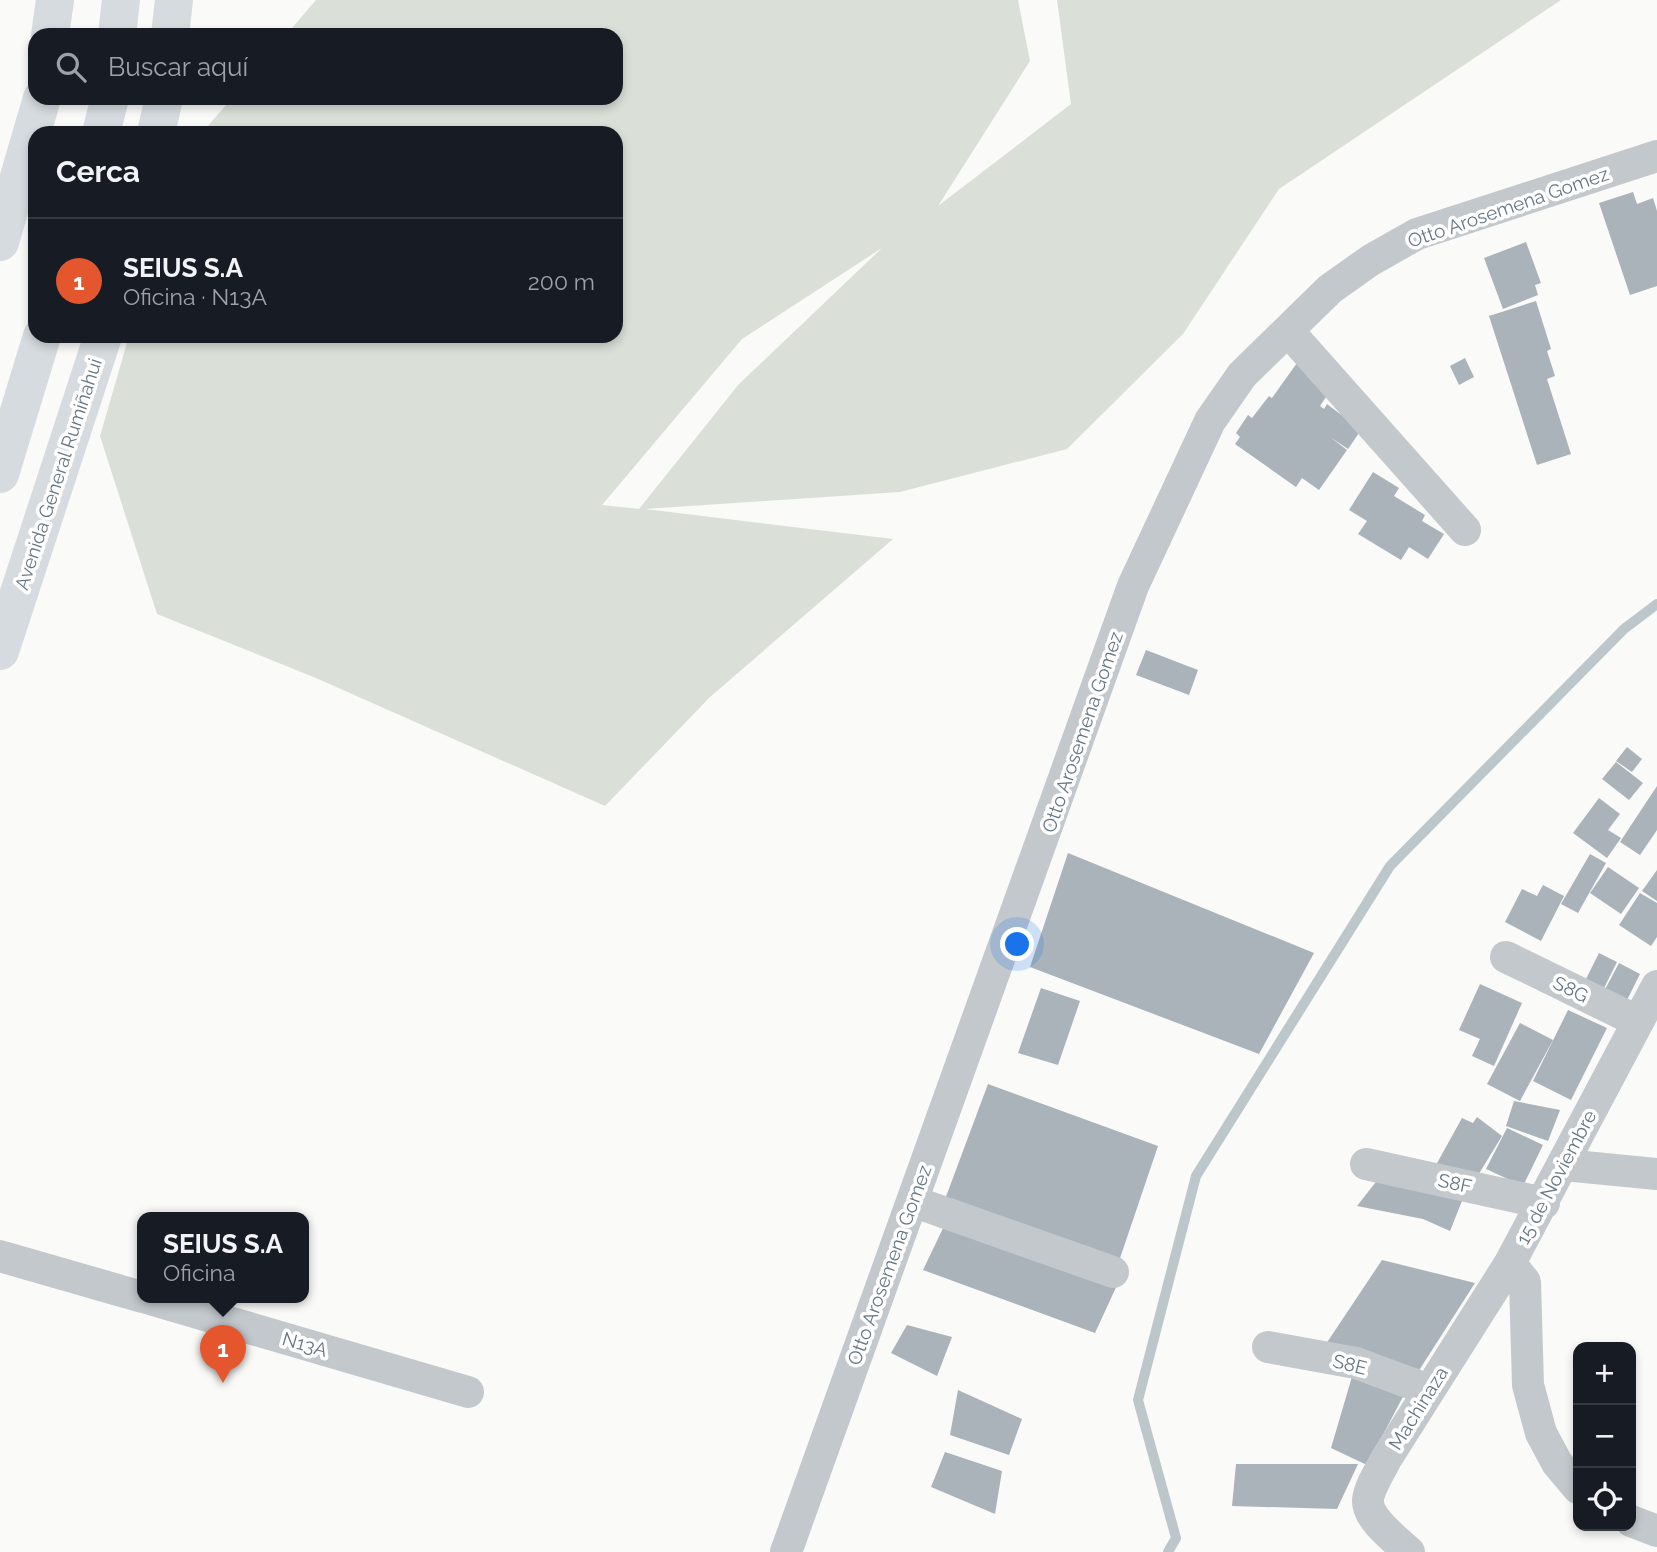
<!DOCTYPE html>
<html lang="es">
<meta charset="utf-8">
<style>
body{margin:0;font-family:Raleway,sans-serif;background:#20242c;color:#f1f3f6}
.controls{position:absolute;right:21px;bottom:21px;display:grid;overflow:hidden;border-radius:14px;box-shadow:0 4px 10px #0003}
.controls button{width:63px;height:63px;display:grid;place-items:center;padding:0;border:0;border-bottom:2px solid #363941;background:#171b24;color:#f1f3f6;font:35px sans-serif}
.you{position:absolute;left:1018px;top:945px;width:24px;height:24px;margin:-18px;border:5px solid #fff;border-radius:50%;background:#1a73e8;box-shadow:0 0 0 10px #1a73e833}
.badge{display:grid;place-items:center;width:46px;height:46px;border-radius:50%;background:#e4572e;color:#fff;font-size:23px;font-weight:700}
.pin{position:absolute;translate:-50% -58px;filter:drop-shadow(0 2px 4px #0008)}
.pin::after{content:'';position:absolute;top:37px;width:24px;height:21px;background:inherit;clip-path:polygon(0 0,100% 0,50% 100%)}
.popup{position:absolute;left:137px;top:1212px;width:172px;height:91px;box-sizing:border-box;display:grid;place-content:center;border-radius:14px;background:#171b24;filter:drop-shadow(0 2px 5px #0005);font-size:23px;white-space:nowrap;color:#9ea1a6}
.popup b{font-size:26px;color:#f1f3f6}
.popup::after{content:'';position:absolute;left:50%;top:100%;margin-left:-14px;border:14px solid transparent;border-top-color:#171b24}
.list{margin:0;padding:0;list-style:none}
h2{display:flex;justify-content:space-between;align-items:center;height:91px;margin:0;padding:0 28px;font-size:30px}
h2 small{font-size:23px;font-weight:400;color:#9ea1a6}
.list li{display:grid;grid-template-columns:46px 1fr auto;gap:21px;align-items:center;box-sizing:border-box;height:126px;padding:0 28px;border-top:2px solid #363941}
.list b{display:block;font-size:26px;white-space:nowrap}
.list p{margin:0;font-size:23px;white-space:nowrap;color:#9ea1a6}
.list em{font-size:23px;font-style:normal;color:#9ea1a6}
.icon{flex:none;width:38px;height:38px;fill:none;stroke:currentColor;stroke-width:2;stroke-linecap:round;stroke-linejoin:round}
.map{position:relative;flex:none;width:1657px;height:1552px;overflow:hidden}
.search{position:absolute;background:#171b24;box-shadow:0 4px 10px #0003;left:28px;top:28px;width:595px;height:77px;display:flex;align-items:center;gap:18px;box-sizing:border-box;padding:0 24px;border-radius:21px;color:#9ea1a6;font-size:26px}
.panel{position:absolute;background:#171b24;box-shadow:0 4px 10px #0003;left:28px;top:126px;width:595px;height:217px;border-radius:21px}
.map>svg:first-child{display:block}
.green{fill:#dadfd7;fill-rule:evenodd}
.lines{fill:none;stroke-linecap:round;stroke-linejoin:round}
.stream{stroke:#bbc7cb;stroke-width:10}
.building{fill:#aab3b9}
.minor{stroke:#c3c8cc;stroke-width:32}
.major{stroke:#d6dbdf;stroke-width:38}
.highway{stroke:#d6dbdf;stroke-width:38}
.labels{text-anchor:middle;stroke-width:7;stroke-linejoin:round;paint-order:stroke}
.street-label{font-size:19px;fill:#657683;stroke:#fff}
</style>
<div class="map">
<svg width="1657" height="1552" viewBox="0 0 1657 1552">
<rect width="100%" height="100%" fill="#fafaf8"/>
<path class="green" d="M316,0H1018L1030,61L938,206L1071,104L1057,0H1561L1279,189L1183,334L1067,449L900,492L645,509L893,539L710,697L605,806L316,678L157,614L100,436L129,336H616V133H202L232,98H616V35H286ZM882,248L739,384L639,509L602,505L742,339Z"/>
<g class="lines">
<path class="stream" d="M1168,1552L1176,1538L1138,1400L1196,1176L1390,866L1624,629L1657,604"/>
</g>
<path class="building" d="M1633,192L1637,204L1653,198L1657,211V286L1630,295L1599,203Z
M1526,242L1541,283L1535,285L1538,295L1503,309L1484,258Z
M1536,301L1551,349L1547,351L1555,376L1547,379L1571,454L1537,465L1489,316Z
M1465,358L1474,377L1459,385L1450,366Z
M1297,363L1332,388L1320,406L1324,409L1327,404L1361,430L1348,449L1330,437L1347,450L1319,490L1302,478L1296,487L1235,444L1240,437L1236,433L1248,415L1252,418L1269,396L1272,398Z
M1373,472L1399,488L1394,496L1425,515L1422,521L1444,534L1428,559L1409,547L1401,560L1358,534L1367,521L1349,510Z
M1146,650L1198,670L1189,695L1136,675Z
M1627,747L1642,759L1632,772L1616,761Z
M1616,762L1643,783L1629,800L1602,779Z
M1657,786V830L1640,855L1620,842Z
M1599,798L1620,814L1608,830L1621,838L1607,858L1573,833Z
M1068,853L1314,953L1259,1054L1030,967Z
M1590,854L1606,863L1578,913L1561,904Z
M1608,867L1639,888L1621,914L1590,893Z
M1657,870V901L1642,891Z
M1543,885L1564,896L1541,941L1505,922L1522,889L1537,896Z
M1640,893L1657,903V937L1651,946L1619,925Z
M1599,953L1617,962L1599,998L1581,989Z
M1619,963L1640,974L1623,1008L1601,997Z
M1480,984L1522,1003L1494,1066L1472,1056L1480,1039L1459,1030Z
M1041,988L1080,1001L1058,1065L1018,1053Z
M1568,1010L1607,1028L1571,1100L1533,1081Z
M1520,1023L1553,1040L1520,1101L1487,1084Z
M988,1084L1158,1146L1114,1276L941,1210Z
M1514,1101L1560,1110L1548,1141L1506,1126Z
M1477,1117L1502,1136L1472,1185L1431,1174L1462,1118L1473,1123Z
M1507,1128L1543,1145L1523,1186L1486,1169Z
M1379,1178L1464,1196L1450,1231L1423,1219L1357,1206Z
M946,1222L1118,1283L1095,1333L923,1270Z
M1382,1260L1475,1283L1418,1372L1324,1347Z
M907,1325L952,1337L937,1376L891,1353Z
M1356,1363L1406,1391L1367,1465L1331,1448Z
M958,1390L1022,1419L1009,1455L950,1435Z
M945,1452L1002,1471L995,1514L931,1487Z
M1236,1464H1358L1337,1509L1232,1506Z"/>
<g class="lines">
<path class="minor" d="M1289,332L1465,530
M1506,957L1637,1021
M1366,1164L1544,1203
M1564,1165L1657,1174
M912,1201L1113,1272
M0,1256L142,1297
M1510,1263L1525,1282L1528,1385L1541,1433L1557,1463L1578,1488
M143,1297L468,1392
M1268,1347L1356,1363L1429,1390
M1631,1521L1657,1531
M786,1552L1133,586L1210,421L1242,375L1330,289L1371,260L1417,234L1657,156
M1409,1552C1396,1540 1367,1519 1368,1500C1369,1487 1381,1470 1386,1459L1510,1263L1657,986"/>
<path class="major" d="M170,35L174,0
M156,133L164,98
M0,651L103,336"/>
<path class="highway" d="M50,35L55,0
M117,35L121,0
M101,133L110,98
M0,242L42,98
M0,474L42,336"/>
</g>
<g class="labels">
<g class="street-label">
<text transform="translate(1508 207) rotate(-19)" y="7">Otto Arosemena Gomez</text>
<text transform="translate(58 474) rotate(-72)" y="7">Avenida General Rumiñahui</text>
<text transform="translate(1082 732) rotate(-71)" y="7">Otto Arosemena Gomez</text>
<text transform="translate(1571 989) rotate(26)" y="7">S8G</text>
<text transform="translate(1556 1177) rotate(-62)" y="7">15 de Noviembre</text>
<text transform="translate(1455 1183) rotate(12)" y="7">S8F</text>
<text transform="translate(889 1265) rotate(-70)" y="7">Otto Arosemena Gomez</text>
<text transform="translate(305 1344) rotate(16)" y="7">N13A</text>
<text transform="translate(1350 1364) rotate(14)" y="7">S8E</text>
<text transform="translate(1418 1408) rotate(-58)" y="7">Machinaza</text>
</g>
</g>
</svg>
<div class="controls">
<button>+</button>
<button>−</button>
<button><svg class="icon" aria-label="locate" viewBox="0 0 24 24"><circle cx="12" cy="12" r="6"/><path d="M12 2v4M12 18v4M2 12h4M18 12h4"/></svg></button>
</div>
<div class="you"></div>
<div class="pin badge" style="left:223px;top:1383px">1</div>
<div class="popup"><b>SEIUS S.A</b>Oficina</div>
<div class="search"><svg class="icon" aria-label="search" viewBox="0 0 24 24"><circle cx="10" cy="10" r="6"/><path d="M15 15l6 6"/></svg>Buscar aquí</div>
<section class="panel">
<h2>Cerca<small></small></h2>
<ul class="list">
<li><span class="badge">1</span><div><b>SEIUS S.A</b><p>Oficina · N13A</p></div><em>200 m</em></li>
</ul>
</section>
</div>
